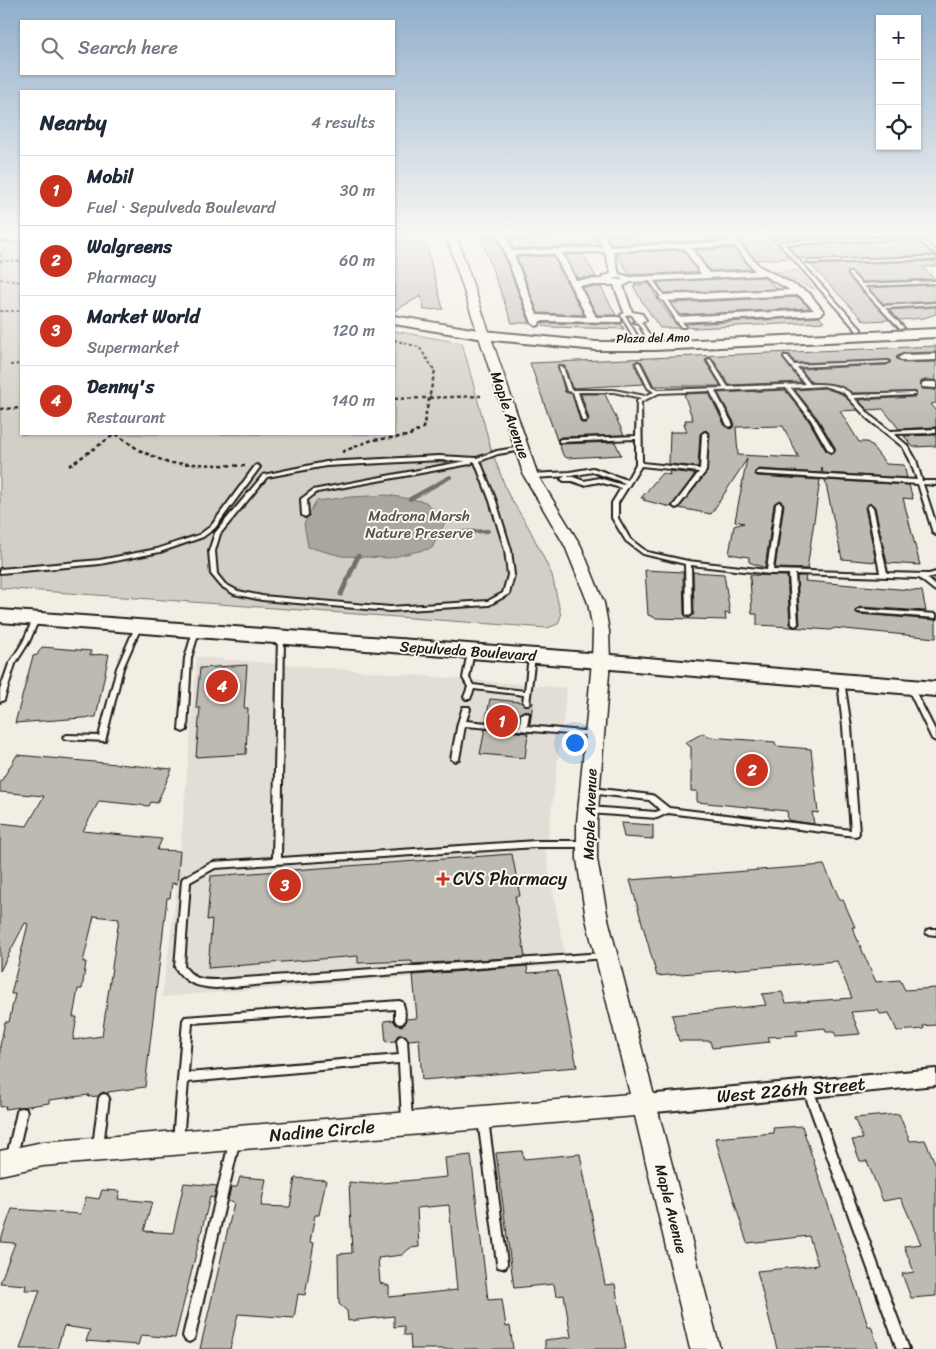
<!DOCTYPE html>
<meta charset="utf-8">
<style>
body{margin:0;font-family:Sriracha,sans-serif;background:#f2f2f3;color:#1f2937}
.controls{position:absolute;right:15px;top:15px;display:grid;overflow:hidden;border-radius:0px;box-shadow:0 1px 4px #0004}
.controls button{width:45px;height:45px;display:grid;place-items:center;padding:0;border:0;border-bottom:1px solid #e0e1e3;background:#fff;color:#1f2937;font:25px sans-serif}
.you{position:absolute;left:574px;top:742px;width:18px;height:18px;margin:-12px;border:4px solid #fff;border-radius:50%;background:#1a73e8;box-shadow:0 0 0 8px #1a73e833}
.badge{display:grid;place-items:center;width:32px;height:32px;border-radius:50%;background:#c8321e;color:#fff;font-size:16px;font-weight:700}
.pin{position:absolute;translate:-50% -50%;border:2px solid #fff;box-shadow:0 1px 5px #0006}
.list{margin:0;padding:0;list-style:none}
h2{display:flex;justify-content:space-between;align-items:center;height:65px;margin:0;padding:0 20px;font-size:21px}
h2 small{font-size:16px;font-weight:400;color:#747a83}
.list li{display:grid;grid-template-columns:32px 1fr auto;gap:15px;align-items:center;box-sizing:border-box;height:70px;padding:0 20px;border-top:1px solid #e0e1e3}
.list b{display:block;font-size:19px;white-space:nowrap}
.list p{margin:0;font-size:16px;white-space:nowrap;color:#747a83}
.list em{font-size:16px;font-style:normal;color:#747a83}
.icon{flex:none;width:28px;height:28px;fill:none;stroke:currentColor;stroke-width:2;stroke-linecap:round;stroke-linejoin:round}
.map{position:relative;flex:none;width:936px;height:1349px;overflow:hidden}
.search{position:absolute;background:#fff;box-shadow:0 1px 4px #0004;left:20px;top:20px;width:375px;height:55px;display:flex;align-items:center;gap:12px;box-sizing:border-box;padding:0 18px;border-radius:0px;color:#747a83;font-size:19px}
.panel{position:absolute;background:#fff;box-shadow:0 1px 4px #0004;left:20px;top:90px;width:375px;height:345px;border-radius:0px}
.map>svg:first-child{display:block}
.built{fill:#e2ded5}
.green{fill:#d2cfc6;stroke:#777671}
.water{fill:#a9a6a0;stroke:#716f6b}
.lines{fill:none;stroke-linecap:round;stroke-linejoin:round}
.stream-far1{stroke:#716f6b;stroke-width:4}
.stream{stroke:#716f6b;stroke-width:5}
.building{fill:#bdbab1;stroke:#1c1c1c;fill-rule:evenodd}
.service-casing{stroke:#1c1c1c;stroke-width:4}
.minor-casing{stroke:#1c1c1c;stroke-width:4}
.tertiary-casing{stroke:#1c1c1c;stroke-width:3}
.secondary-casing{stroke:#1c1c1c;stroke-width:4}
.primary-casing{stroke:#1c1c1c;stroke-width:4}
.path-far1{stroke:#1c1c1c;stroke-width:2;stroke-dasharray:3 2.5;stroke-linecap:butt}
.path{stroke:#1c1c1c;stroke-width:2.5;stroke-dasharray:4 3;stroke-linecap:butt}
.service{fill:#fbf7ec;fill-rule:evenodd}
.minor{fill:#fbf7ec;fill-rule:evenodd}
.tertiary{fill:#fbf7ec;fill-rule:evenodd}
.secondary{fill:#fbf7ec;fill-rule:evenodd}
.primary{fill:#fbf7ec;fill-rule:evenodd}
.poi-dot{fill:#c8321e;stroke:#fbf7ec;stroke-width:2}
.labels{text-anchor:middle;stroke-width:4;stroke-linejoin:round;paint-order:stroke}
.far-street-label{font-size:12px;fill:#1c1c1c;stroke:#fbf7ec}
.street-label{font-size:15px;fill:#1c1c1c;stroke:#fbf7ec}
.park-label{font-size:15px;fill:#53524f;stroke:#fbf7ec}
.near-poi-label{font-size:18px;fill:#1c1c1c;stroke:#fbf7ec;text-anchor:start}
.near-street-label{font-size:18px;fill:#1c1c1c;stroke:#fbf7ec}
</style>
<div class="map">
<svg width="936" height="1349" viewBox="0 0 936 1349">
<rect width="100%" height="100%" fill="#f2eee4"/>
<filter id="ink" filterUnits="userSpaceOnUse"><feTurbulence type="fractalNoise" baseFrequency=".02" numOctaves="2"/><feDisplacementMap in="SourceGraphic" scale="10" xChannelSelector="R" yChannelSelector="G"/><feConvolveMatrix kernelMatrix="1 2 1 2 8 2 1 2 1" color-interpolation-filters="sRGB"/></filter>
<g filter="url(#ink)">
<path class="built" d="M197,657L567,688L546,854L567,965L162,997L177,888Z"/>
<path class="green" d="M0,242L21,244V434H394V331L462,343L491,449L508,494L529,528L552,575L561,616L558,624L547,628L0,588Z
M797,270L814,289L774,272Z"/>
<path class="water" d="M388,495L426,502L445,522L432,548L389,558L341,556L308,547L304,524L316,501L350,497Z"/>
<g class="lines">
<path class="stream-far1" d="M410,499L450,477
M440,533L488,531"/>
<path class="stream" d="M341,594L358,556"/>
</g>
<path class="building" d="M394,235L424,236L443,309L424,310L421,296L394,311Z
M480,235H496L530,323H512Z
M577,235H594L600,245L513,249L510,240Z
M606,235H730L726,238L727,240L612,245Z
M733,235H766L773,241L777,239L774,235H900L781,240L778,244L790,258L756,260Z
M907,240L910,243H919L934,255L806,260L804,258H799L788,246Z
M734,248L751,269L710,271L695,250Z
M683,250L698,272L630,275L615,253Z
M583,254L592,270L596,277L577,278L565,255Z
M553,256L584,315L538,313L517,257Z
M936,261V266L922,267L935,279L863,282L852,272H848V276L889,320L866,321L863,320L811,265Z
M763,277L778,289L664,293L657,282Z
M649,283L658,300L679,328H660L643,303L633,286Z
M931,285L936,289V301L884,304L868,288Z
M582,287H601L616,315H597Z
M798,297L810,308L680,315L671,303Z
M936,307V314L924,318L899,320L889,310Z
M819,317L824,322L694,328L687,327L686,324Z
M544,323L621,324L624,329L549,327L543,326Z
M936,346V352L903,353L896,357L903,363L936,362V380H924L920,383L922,389L936,390V403L931,404L936,410V427L899,429L883,409L868,410L858,400L915,397L916,392L853,393L838,385L811,382L801,369L887,365L890,360L795,363L790,355L784,354L783,359L801,382L729,385L713,359L708,357L705,361L721,386H656L653,384L642,362L637,360L634,364L644,384L572,388L565,366L558,365L565,392L572,394L581,423H586L589,419L581,394H605L624,435L561,437L557,440L530,363Z
M824,388L842,394L858,410L840,411L859,442H867L871,445L886,464L904,465L907,478L823,473L822,467L821,473L758,469L754,473L757,476L820,480L807,569L775,568L784,504L780,500L774,504L765,568L749,562V557L729,554L734,526L744,523L735,521L747,459L711,514L679,508L707,472L710,434L706,430L700,434L698,467L669,464L670,432H687L684,423H686L685,420H693L684,394L709,393L725,426L731,429L735,424L718,393L785,390L809,421L826,451L832,454L836,449L818,419L795,390ZM783,426L799,458L738,455L736,427Z
M936,435V446L913,447L904,436Z
M615,442L621,455L567,458L563,455L559,444Z
M669,471L695,474L671,507L643,500L645,498H641L662,473L670,475Z
M825,480L909,485L913,499L903,498L920,565L887,563L875,507L871,503L865,507L876,562L842,559Z
M645,570L683,572L684,614L688,618L694,614L693,572L724,574L730,614L725,613L726,620L656,618L648,615Z
M750,575L787,576L790,624L794,628L800,624L797,576H806L805,581L922,591L926,611L860,607L855,611L858,614L936,620V638L835,628L830,630L776,626L757,625V614H752Z
M42,647L91,651L90,655L109,654L96,717L15,723L33,656L37,655Z
M247,665L244,708H248L246,754L196,757L200,708H196L200,668Z
M490,699L521,702L525,706L533,702L530,724L531,713L526,710L519,714L518,724L486,721Z
M485,729L528,733L525,758L480,754Z
M703,733L709,737L775,742L776,746L811,749L818,813L812,812L814,824L788,820L787,811L697,802V791H691V747L685,743Z
M17,755L172,769L157,803L151,802L149,806L99,801L83,831L162,839L157,850L180,851L177,884L172,883L170,898H167L145,1087L108,1092V1094L103,1092L98,1096L88,1097L89,1095L49,1100V1103L29,1106L5,1109L6,1106L0,1107V1046L5,1022H9L15,994H11L28,924L25,923L0,971V823L27,826L44,796L0,792V783ZM94,916L119,919L102,1036L73,1040L77,1017H73L78,989H82L86,962H83Z
M621,823L653,825V839L624,837Z
M512,854L520,896H515L525,957L412,964V961L358,963V956L208,968L212,919L207,920L211,876Z
M824,865L840,900H843L855,927H852L876,982L900,980L905,990L936,988V1025L923,1026L924,1029L897,1031L889,1013L880,1014L878,1010L851,1012L860,1034L836,1036L834,1032H826L825,1028L796,1031L798,1035L768,1037L770,1042L712,1048L710,1041H679L672,1015L766,1005L762,994L782,992L786,1003L852,998L837,961L657,976L630,880Z
M527,966L528,973L558,971L577,1067L422,1080L419,1039L409,1040L401,1034L397,1036L395,1041L386,1042L384,1021L393,1020L401,1026L405,1024L406,1019L417,1018L413,975Z
M899,1114L910,1141L925,1140L936,1165V1296L911,1298L902,1274L914,1272L904,1246L921,1244L901,1198L883,1201L867,1161H860L852,1140L863,1139L854,1118Z
M802,1126L868,1326H871L879,1349H777L757,1271L818,1265L809,1236L747,1243L715,1138L774,1133L773,1128Z
M522,1151L524,1159L580,1154L605,1285L615,1284L626,1349H545V1340L571,1337L564,1295L556,1296L554,1284L514,1288L496,1153Z
M471,1155L488,1300L502,1299L506,1327L510,1326L513,1349H411L410,1335H404V1326L394,1327V1316L348,1321L347,1311L339,1304L338,1254L352,1253L349,1182L371,1184L447,1177L445,1158ZM449,1205L457,1290L389,1297V1286L380,1283L378,1258L402,1255L410,1248L419,1247L417,1208Z
M240,1177L266,1179L261,1206L290,1207L295,1178L326,1180L319,1215H315L310,1242L314,1243L305,1295L298,1294L294,1318L238,1314L230,1349H200L234,1203L228,1201L231,1187H237Z
M184,1183L217,1186L214,1198L210,1197L175,1338L141,1335L138,1345L86,1341L90,1330L64,1326L57,1349H20L40,1290H25L26,1285L0,1283L15,1243L0,1242L12,1209L81,1214L86,1197L99,1199L102,1190L120,1191L118,1199L152,1202L144,1231L173,1233Z"/>
<g class="lines">
<g class="service-casing">
<path id="service" d="M768,235H772L775,238L772,239Z
M936,235V237L920,238L936,251V254L916,238L784,244L861,329V330L859,331H857L779,243L781,242Z
M936,257V259L809,263L807,262L809,261Z
M849,273H851L862,284L936,281V283L864,286L883,306L936,303V305L885,308L904,328L900,329L849,275Z
M649,277H651L685,326V327H681L648,278Z
M628,311L642,314L646,320L641,322L652,339V340H648L638,323L634,322L636,321L632,315L628,314L625,315L639,339L635,340L621,315Z
M784,356H788L794,365L889,361V362L887,363L797,367L810,384C824,384 842,384 852,395L915,393V395H913L854,398L872,417L890,431L936,429V433L894,434L908,446L916,460L922,481H936V485L923,484L936,524V535L933,533L918,484L757,474L756,473L759,471L917,480L910,460L903,447L868,419L843,392L824,386L791,388L816,420L834,450L831,452L828,450L811,420L786,388L715,391L733,425L730,427L727,425L710,391L659,393L641,402L642,463L700,469L702,434L705,432L708,434L706,471L678,507L676,508L673,506L699,472L641,466L618,503V518L630,539L647,552L688,561L767,570L776,504L779,502L782,504L773,570L880,573L867,507L870,505L873,507L887,573L929,574L936,572V576L927,578L936,586V591L934,590L919,578L795,574L798,624L795,626L792,624L789,574H770L691,565L692,614L689,616L687,615L686,614L685,564L643,554L626,541L612,518V503L621,488L599,482L584,485L572,481H564L561,479L564,477H573L584,481L599,478L623,485L625,483L593,472L570,476L531,478L528,476L531,474L570,472L593,468L627,480L636,464V439L559,442V440L561,439L636,436L637,401L641,398L614,392H578L587,420L586,421H582L573,392L567,391L559,367V366L563,367L571,390H614L645,396L654,392L648,388L636,363L638,362L640,363L652,387L659,390L724,388L707,360L709,359L711,360L728,387L805,384L784,358Z
M521,447L524,449L523,450L498,454L480,461L496,501L511,550L514,575L509,594L489,605L390,611L262,600L234,594L221,586L211,574L209,551L215,533L263,475L326,462L439,456L477,458L497,451ZM439,460L466,461L313,490L301,499L302,515L305,517L308,515L307,500L317,492L470,464L472,463V461L475,462L490,501L505,550L508,575L503,593L488,601L390,607L262,596L238,591L225,584L217,574L215,551L220,534L267,477L326,466Z
M257,465L260,467L215,528L203,537L160,552L100,564L0,573V569L100,560L157,549L199,535L211,526L255,466Z
M860,609L936,614V618L858,612L857,611L858,610Z
M36,617L39,619L29,642L15,664L4,700L0,702V690L9,664L23,642L33,619Z
M138,625L141,627L123,668L105,741L64,739L63,737L67,735L99,736L117,668L135,627Z
M196,629L199,631L191,658L187,730L183,732L179,730L185,658L193,631Z
M281,635L284,637L281,858L536,841H584L587,842L588,844L587,846L584,847H536L215,868L190,882L184,966C194,979 200,980 216,980L603,953L606,954L607,956L606,958L216,988C198,987 184,983 175,967L182,880L183,878L213,862L273,858L278,637Z
M471,649L474,651L469,678L473,685L525,691L529,656L532,654L534,655L535,656L529,704H525L523,702L524,695L474,689L470,699H466L464,697L468,687L463,678L468,651Z
M841,679L844,681L851,727L859,833L858,835L855,836L668,813L657,818L589,813L586,812L585,810L586,808L589,807L656,812L661,810L649,800L589,793L588,791L589,789L592,788L651,795L654,796L669,808L851,830L843,727L838,681Z
M908,685H910L913,687L936,732V741L932,739L907,687Z
M463,707H469L470,709L466,721L520,726L521,714L525,712L529,714L527,726L594,732L598,734L594,736L465,726L459,759L455,761L451,759L458,723Z
M930,929H936V935L927,934L926,932L927,930Z
M399,1001L402,1002C405,1007 406,1018 403,1023L400,1024L397,1023L395,1020V1009L192,1023L188,1073L399,1055L397,1040L399,1037L402,1036L405,1037L407,1040L412,1120L411,1123L407,1124L403,1123L402,1120L399,1063L188,1082L183,1140L182,1143L178,1144L174,1143L173,1140L183,1020L185,1017Z
M808,1085L811,1086L813,1089L909,1349H897L803,1089L805,1086Z
M104,1094L107,1095L109,1098L103,1146L102,1149L98,1151L94,1149L93,1146L99,1098L101,1095Z
M22,1108L26,1109L27,1112L17,1156L16,1159L12,1161L8,1159L7,1156L17,1112L18,1109Z
M483,1116L487,1117L488,1120L507,1263L506,1267L502,1268L498,1267L497,1263L478,1120L479,1117Z
M234,1138L238,1140L239,1143L195,1336L193,1340L189,1342L185,1340L183,1336L229,1143L230,1140Z"/>
</g>
<g class="minor-casing">
<path id="minor" d="M498,235H540L536,237L507,238L512,251L603,247L596,235H604L611,247L731,242L728,238L732,236L759,266L809,293L824,312L820,315L678,322L675,321V317L814,310L799,295L663,301L659,298L663,295L790,290L763,275L631,282L623,286L632,312L628,315L624,312L614,285H579L596,317H618L621,318V322L540,321L539,325L536,326L532,323ZM735,246L755,271L709,273L691,248ZM684,248L701,274L630,277L619,274L613,251ZM605,252L611,274L603,276L602,279L576,280L562,253ZM554,254L587,317L537,315L514,255ZM620,278L623,280L611,279Z
M936,354V360L903,361L898,358L903,355Z
M925,382H936V388L922,387V383Z
M936,1069V1085L645,1113L638,1110L635,1104L638,1098L645,1095Z"/>
</g>
<g class="tertiary-casing">
<path id="tertiary" d="M446,235H456L538,476L581,546L604,603L609,631L610,661L597,823V859L608,919L720,1349H690L635,1116L43,1166L0,1175V1151L43,1142L630,1094L586,919L577,859V823L592,661L593,631L588,603L565,546L524,476Z"/>
</g>
<g class="secondary-casing">
<path id="secondary" d="M0,235L21,236V242L0,240Z
M394,316L484,331L596,342H654L936,329V337L654,350H596L484,339L394,324Z"/>
</g>
<g class="primary-casing">
<path id="primary" d="M0,610L563,651L936,682V696L563,665L0,622Z"/>
</g>
<path class="path-far1" d="M0,256L8,248
M0,261H21
M0,279L21,282
M0,311H21
M394,340L419,347L435,371
M10,365L21,364"/>
<path class="path" d="M394,399L481,396
M0,409L21,408
M116,434L139,450L168,463L245,466
M342,452L372,440L408,436L423,428L435,370
M69,466L115,434"/>
<use href="#service" class="service"/>
<use href="#minor" class="minor"/>
<use href="#tertiary" class="tertiary"/>
<use href="#secondary" class="secondary"/>
<use href="#primary" class="primary"/>
</g>
</g>
<linearGradient id="sky" x2="0" y2="1"><stop stop-color="#8faecb"/><stop offset="0.55" stop-color="#f9f7f3"/><stop offset="1" stop-color="#f9f7f3" stop-opacity="0"/></linearGradient>
<rect width="936" height="424" fill="url(#sky)"/>
<path class="poi-dot" d="M440.5 871.5h5v5h5v5h-5v5h-5v-5h-5v-5h5z"/>
<g class="labels">
<g class="far-street-label">
<text transform="translate(653 338) rotate(-1)" y="4">Plaza del Amo</text>
</g>
<g class="street-label">
<text transform="translate(510 415) rotate(71)" y="5">Maple Avenue</text>
<text transform="translate(468 651) rotate(4)" y="5">Sepulveda Boulevard</text>
<text transform="translate(590 814) rotate(-88)" y="5">Maple Avenue</text>
<text transform="translate(671 1209) rotate(76)" y="5">Maple Avenue</text>
</g>
<g class="park-label">
<text x="419" y="521">Madrona Marsh<tspan x="419" dy="17">Nature Preserve</tspan></text>
</g>
<g class="near-poi-label">
<text x="453" y="885">CVS Pharmacy</text>
</g>
<g class="near-street-label">
<text transform="translate(791 1090) rotate(-5)" y="6">West 226th Street</text>
<text transform="translate(322 1131) rotate(-5)" y="6">Nadine Circle</text>
</g>
</g>
</svg>
<div class="controls">
<button>+</button>
<button>−</button>
<button><svg class="icon" aria-label="locate" viewBox="0 0 24 24"><circle cx="12" cy="12" r="6"/><path d="M12 2v4M12 18v4M2 12h4M18 12h4"/></svg></button>
</div>
<div class="you"></div>
<div class="pin badge" style="left:502px;top:721px">1</div>
<div class="pin badge" style="left:752px;top:770px">2</div>
<div class="pin badge" style="left:285px;top:885px">3</div>
<div class="pin badge" style="left:222px;top:686px">4</div>
<div class="search"><svg class="icon" aria-label="search" viewBox="0 0 24 24"><circle cx="10" cy="10" r="6"/><path d="M15 15l6 6"/></svg>Search here</div>
<section class="panel">
<h2>Nearby<small>4 results</small></h2>
<ul class="list">
<li><span class="badge">1</span><div><b>Mobil</b><p>Fuel · Sepulveda Boulevard</p></div><em>30 m</em></li>
<li><span class="badge">2</span><div><b>Walgreens</b><p>Pharmacy</p></div><em>60 m</em></li>
<li><span class="badge">3</span><div><b>Market World</b><p>Supermarket</p></div><em>120 m</em></li>
<li><span class="badge">4</span><div><b>Denny's</b><p>Restaurant</p></div><em>140 m</em></li>
</ul>
</section>
</div>
